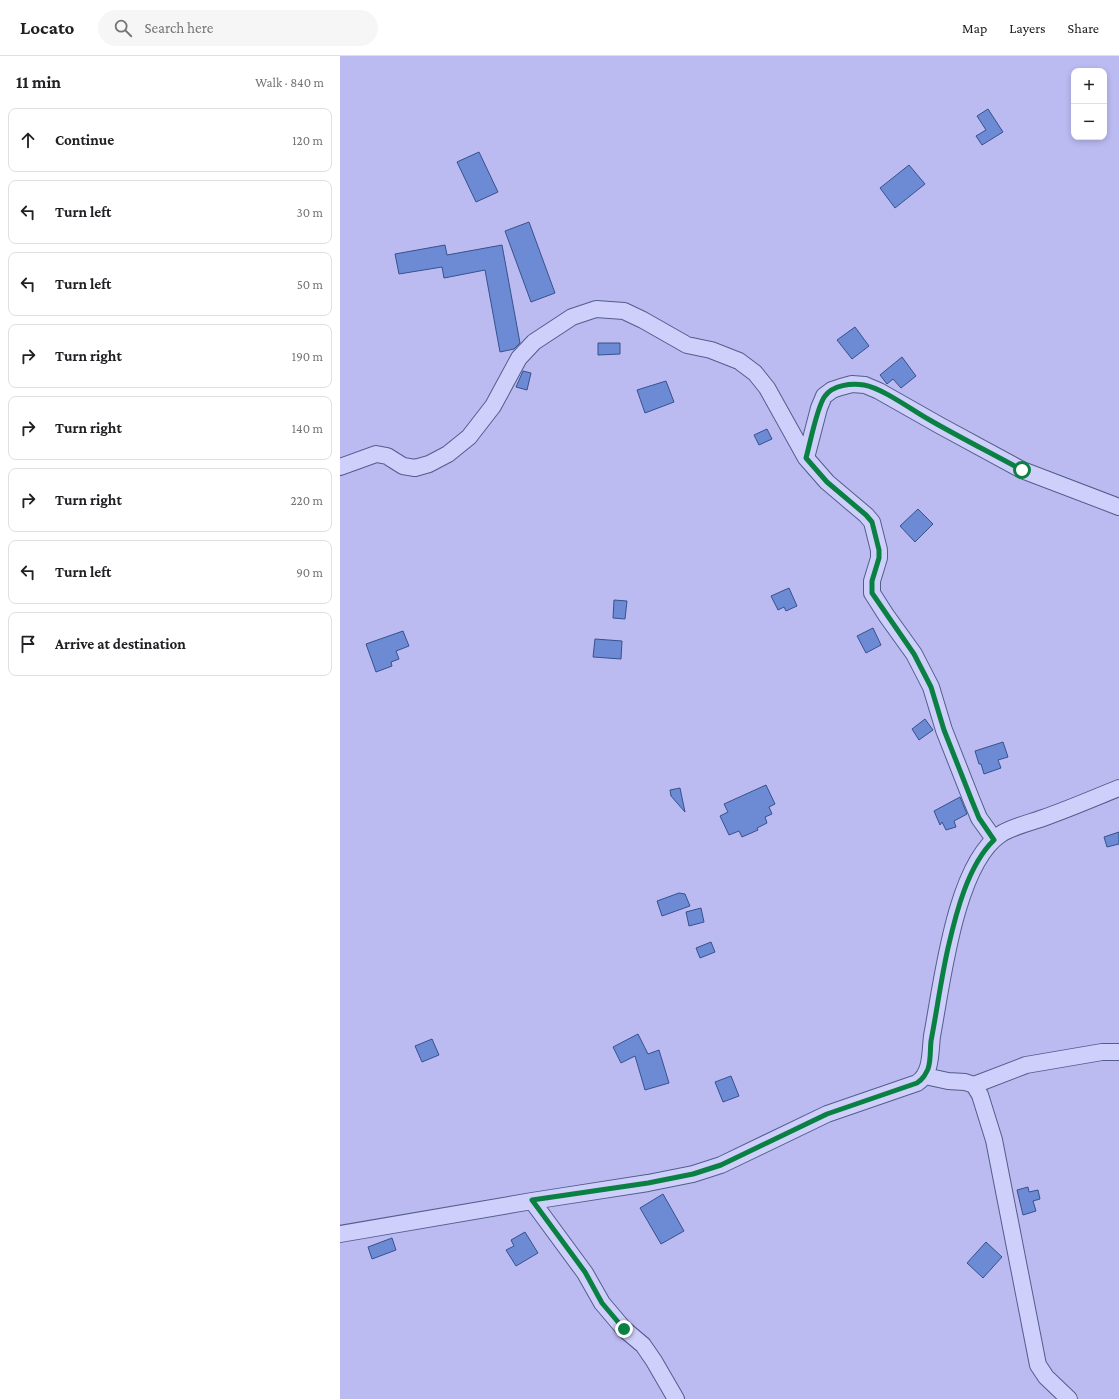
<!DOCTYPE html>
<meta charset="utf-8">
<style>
body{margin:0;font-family:"Crimson Pro",serif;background:#f6f6f6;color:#202124}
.controls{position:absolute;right:12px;top:12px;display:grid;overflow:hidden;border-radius:8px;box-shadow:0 2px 6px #0003}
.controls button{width:36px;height:36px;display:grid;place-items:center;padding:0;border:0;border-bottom:1px solid #e0e0e0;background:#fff;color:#202124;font:20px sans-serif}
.stop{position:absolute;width:12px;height:12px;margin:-9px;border:3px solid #0b8043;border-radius:50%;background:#fff}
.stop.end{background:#0b8043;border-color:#fff;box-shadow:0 1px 4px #0008}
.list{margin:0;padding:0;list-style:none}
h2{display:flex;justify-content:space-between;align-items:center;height:52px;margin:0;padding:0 16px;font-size:17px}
h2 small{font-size:13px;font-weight:400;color:#757577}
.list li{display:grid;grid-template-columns:26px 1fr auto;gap:12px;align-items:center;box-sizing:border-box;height:64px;margin:0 8px 8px;padding:0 8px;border:1px solid #e0e0e0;border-radius:8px}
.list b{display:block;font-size:15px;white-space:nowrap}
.list em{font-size:13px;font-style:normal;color:#757577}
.icon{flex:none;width:22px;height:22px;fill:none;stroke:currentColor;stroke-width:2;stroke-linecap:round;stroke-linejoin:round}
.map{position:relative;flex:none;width:779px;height:1343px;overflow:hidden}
header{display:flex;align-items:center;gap:24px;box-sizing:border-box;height:56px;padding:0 20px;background:#fff;border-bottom:1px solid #e0e0e0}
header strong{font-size:19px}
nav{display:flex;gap:22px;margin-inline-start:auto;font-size:14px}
.search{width:280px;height:36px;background:#f6f6f6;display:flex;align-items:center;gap:10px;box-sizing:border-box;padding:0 14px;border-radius:22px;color:#757577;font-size:15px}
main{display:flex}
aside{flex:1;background:#fff}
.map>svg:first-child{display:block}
.building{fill:#6d8bd4;stroke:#37518c}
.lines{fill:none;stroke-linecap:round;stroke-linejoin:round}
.minor-casing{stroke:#535d8a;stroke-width:18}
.minor{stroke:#cfcffc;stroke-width:16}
.route{stroke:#0b8043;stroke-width:5}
</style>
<header>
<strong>Locato</strong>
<div class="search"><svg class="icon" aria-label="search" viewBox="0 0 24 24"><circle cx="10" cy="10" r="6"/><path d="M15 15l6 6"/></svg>Search here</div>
<nav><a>Map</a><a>Layers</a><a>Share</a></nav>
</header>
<main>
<aside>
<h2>11 min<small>Walk · 840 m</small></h2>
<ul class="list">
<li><svg class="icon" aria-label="ahead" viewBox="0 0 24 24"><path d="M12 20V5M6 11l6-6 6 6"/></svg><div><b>Continue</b></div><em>120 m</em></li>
<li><svg class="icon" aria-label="left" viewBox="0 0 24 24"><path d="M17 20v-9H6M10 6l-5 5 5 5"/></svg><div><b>Turn left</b></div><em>30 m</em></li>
<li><svg class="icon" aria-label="left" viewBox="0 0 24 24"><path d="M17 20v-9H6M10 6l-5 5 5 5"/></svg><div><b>Turn left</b></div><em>50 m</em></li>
<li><svg class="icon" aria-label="right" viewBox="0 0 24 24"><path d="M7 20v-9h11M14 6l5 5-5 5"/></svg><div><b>Turn right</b></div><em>190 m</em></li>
<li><svg class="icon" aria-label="right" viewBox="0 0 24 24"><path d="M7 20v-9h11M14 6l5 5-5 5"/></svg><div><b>Turn right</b></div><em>140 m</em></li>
<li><svg class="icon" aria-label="right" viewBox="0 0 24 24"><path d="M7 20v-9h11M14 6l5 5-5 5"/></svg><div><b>Turn right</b></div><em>220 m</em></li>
<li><svg class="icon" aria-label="left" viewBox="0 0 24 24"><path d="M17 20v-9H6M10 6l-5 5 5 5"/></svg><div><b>Turn left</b></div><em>90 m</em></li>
<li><svg class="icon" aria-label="arrive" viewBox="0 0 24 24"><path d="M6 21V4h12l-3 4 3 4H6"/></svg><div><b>Arrive at destination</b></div></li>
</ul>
</aside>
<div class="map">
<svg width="779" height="1343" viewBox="0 0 779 1343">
<rect width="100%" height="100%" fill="#bbbbf2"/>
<path class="building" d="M648,53L663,76L642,89L636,80L646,74L637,60Z
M139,96L158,136L136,146L117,106Z
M569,109L585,128L555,152L540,132Z
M189,166L215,237L191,246L165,175Z
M105,189L107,199L162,189L180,287L174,293L160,296L145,214L104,222L102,211L59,218L55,198Z
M515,271L529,290L512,303L497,284Z
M258,287H280V298L258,299Z
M562,301L576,320L561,332L553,323L547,328L540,319Z
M183,315L191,317L187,334L176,331Z
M326,325L334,346L305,357L297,334Z
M427,373L432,383L419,389L414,379Z
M578,453L593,468L575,486L560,470Z
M449,532L457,550L446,555L444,551L438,554L431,540Z
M274,544L287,545L285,563L273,562Z
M533,572L541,589L526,597L517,580Z
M63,575L69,590L56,595L59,603L51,606L52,610L36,616L26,588Z
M255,583L282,585L281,603L253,601Z
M585,663L593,674L579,684L572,673Z
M663,686L668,701L658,704L661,712L644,718L641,708H639L635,695Z
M426,729L435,748L429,751L432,758L425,761L427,767L417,772L418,774L402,781L399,775L389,779L380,760L388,756L384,748Z
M340,732L345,756L331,740L330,734Z
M620,741L627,758L614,765L616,771L606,774L602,766L600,769L594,755Z
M779,776V788L767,791L764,781Z
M339,837L345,838L350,850L322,860L317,845Z
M361,852L364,866L349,870L346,856Z
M371,886L375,896L360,902L356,892Z
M298,978L308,998L319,994L329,1027L305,1034L295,1000L281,1007L273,991Z
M92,983L99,999L82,1006L75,990Z
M391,1020L399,1040L383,1046L375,1026Z
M688,1131L689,1136L698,1134L700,1143L693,1145L696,1155L683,1159L677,1134Z
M323,1138L344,1175L321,1188L300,1152Z
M185,1176L198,1197L176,1210L166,1194L174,1190L171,1184Z
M52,1182L56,1194L32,1203L28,1191Z
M646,1186L662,1201L643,1222L627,1207Z"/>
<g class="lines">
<g class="minor-casing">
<path id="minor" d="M466,402L479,352L484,340L492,334L501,331L512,328L525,329L539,335L599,369L682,414L779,451
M0,411L36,398L47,400L63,410L75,412L89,408L108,398L129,381L153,350L179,302L194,286L232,261L256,253L284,255L303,264L347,289L371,294L399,305L415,317L427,332L466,402L487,426L526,459L532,466L539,494V502L532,525V537L546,559L574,598L591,631L604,674L632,745L639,762L654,783
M585,1020L608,1025L625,1026L634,1029L640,1039L654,1084L698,1309L706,1321L729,1343
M634,1029L686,1009L762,996H779
M192,1145L245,1217L262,1247L284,1273L303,1289L314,1305L336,1343
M0,1178L192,1145L308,1127L353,1118L381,1109L487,1058L577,1027C592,1017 590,996 592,980C602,928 615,808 661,778C669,772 692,766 703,762C729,753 754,742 779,732"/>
</g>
<use href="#minor" class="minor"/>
</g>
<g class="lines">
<path class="route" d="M284,1273L262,1247L245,1216L192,1144L308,1127L353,1118L381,1109L487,1058L577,1027C583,1023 585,1019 588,1013C591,1004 590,994 591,985C597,954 601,923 608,892C616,857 628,809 654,784L639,762L632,745L604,674L591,631L574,598L532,537V525L539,502V494L532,466L526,459L487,426L466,402C470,388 477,350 485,340C493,329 511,327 524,329C542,332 572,354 588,363C619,381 651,397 682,414"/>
</g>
</svg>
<div class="controls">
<button>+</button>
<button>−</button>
</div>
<div class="stop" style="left:682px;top:414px"></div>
<div class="stop end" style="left:284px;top:1273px"></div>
</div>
</main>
